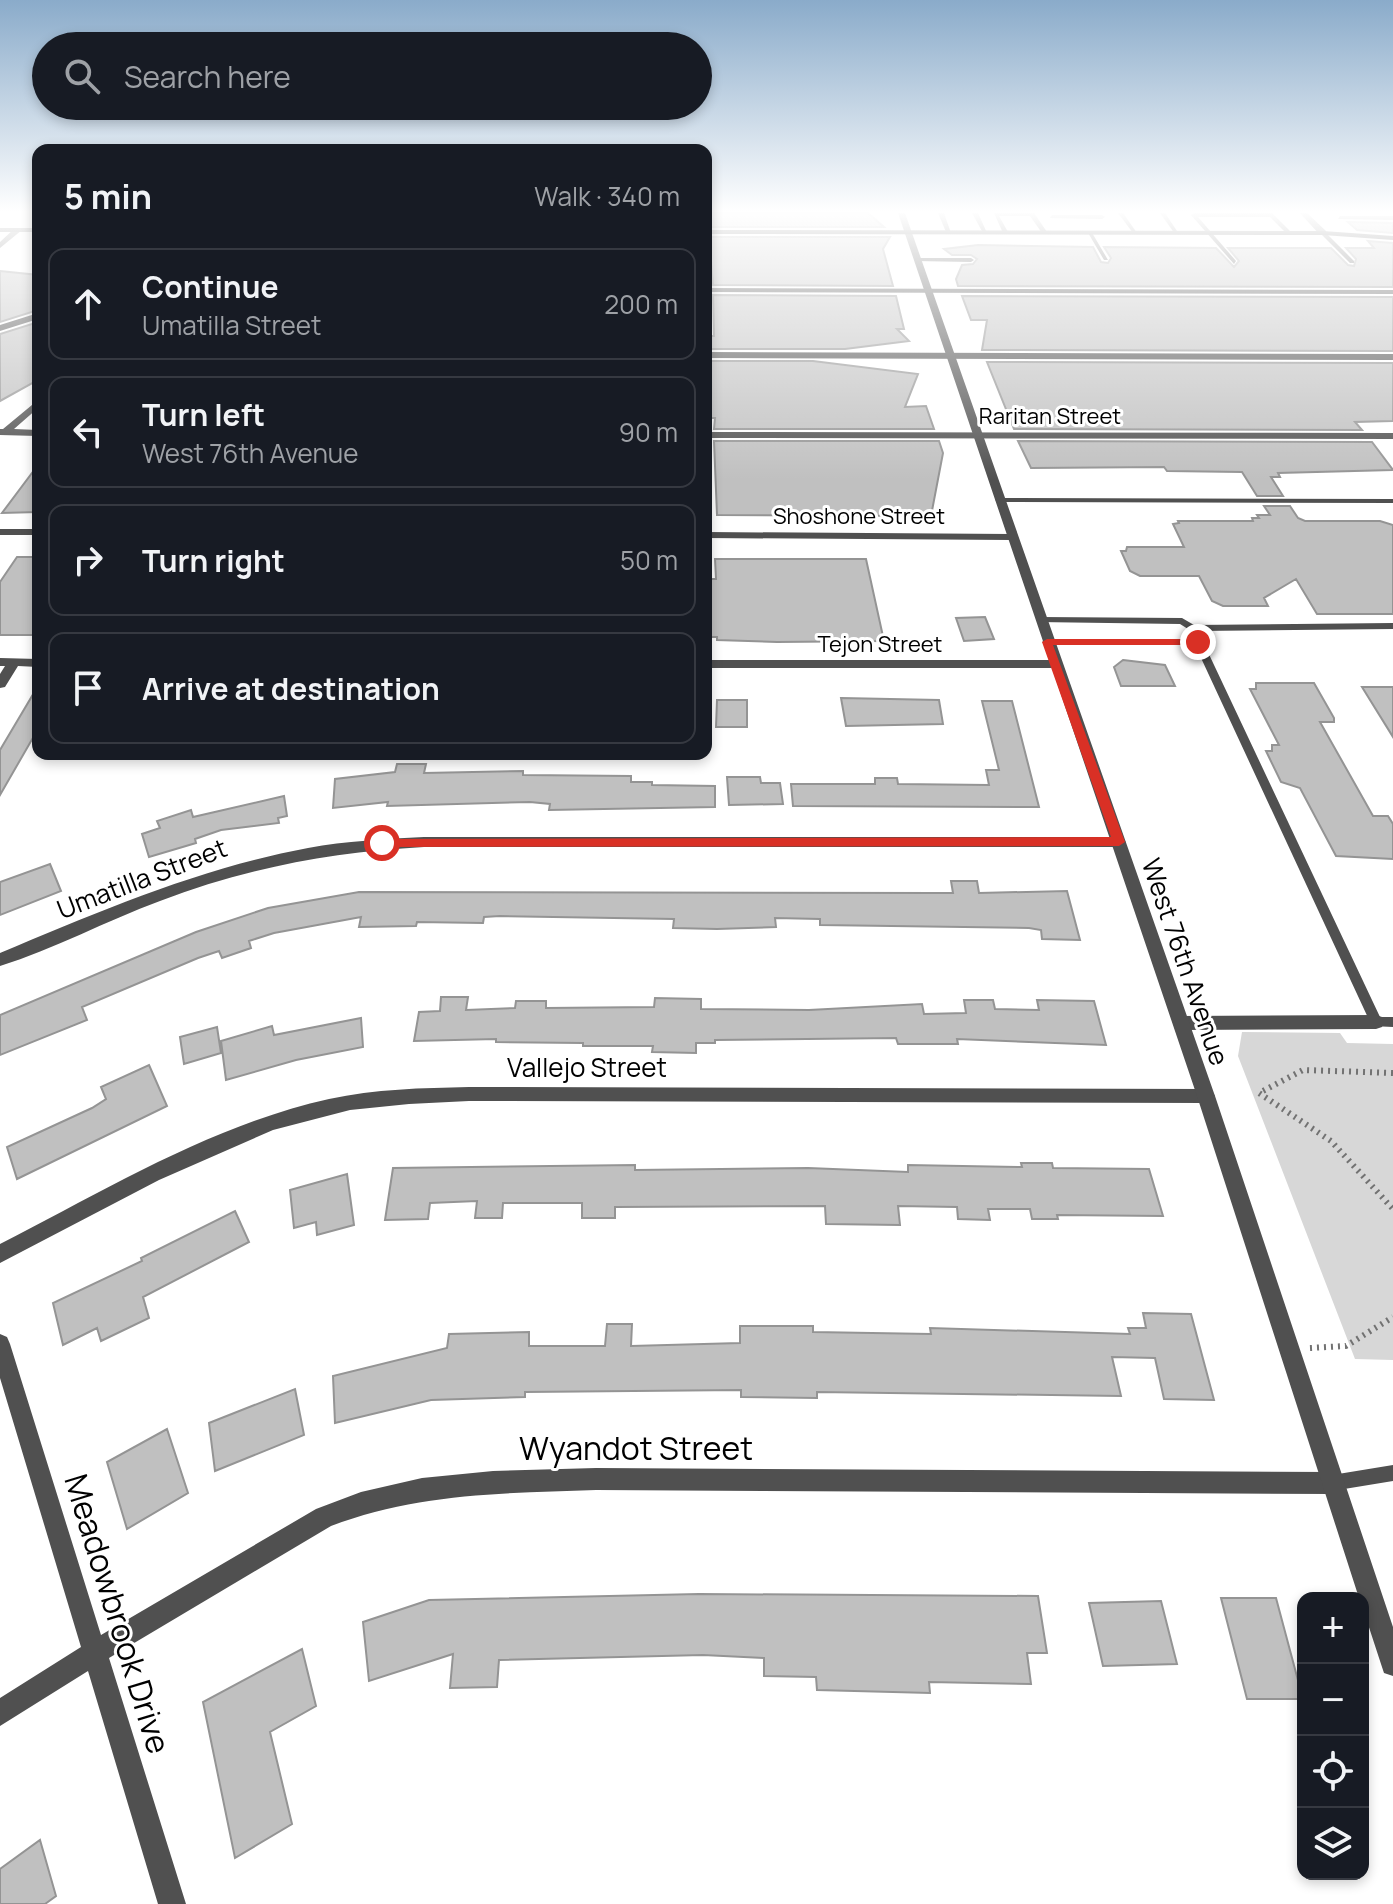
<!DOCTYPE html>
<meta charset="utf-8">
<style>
body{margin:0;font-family:Manrope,sans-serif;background:#242831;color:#f1f3f6}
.controls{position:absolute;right:24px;bottom:24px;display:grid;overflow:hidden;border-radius:16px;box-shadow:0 4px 12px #0003}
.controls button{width:72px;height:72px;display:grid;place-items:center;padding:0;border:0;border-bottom:2px solid #363941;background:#171b24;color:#f1f3f6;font:40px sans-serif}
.stop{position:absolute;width:24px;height:24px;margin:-18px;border:6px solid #d93025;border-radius:50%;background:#fff}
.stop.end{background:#d93025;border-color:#fff;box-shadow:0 2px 8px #0008}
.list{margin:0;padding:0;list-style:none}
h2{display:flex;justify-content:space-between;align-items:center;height:104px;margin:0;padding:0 32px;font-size:34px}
h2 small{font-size:26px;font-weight:400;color:#9ea1a6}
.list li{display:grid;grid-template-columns:52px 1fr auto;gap:24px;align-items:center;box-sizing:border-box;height:112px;margin:0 16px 16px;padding:0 16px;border:2px solid #363941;border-radius:16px}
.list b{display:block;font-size:30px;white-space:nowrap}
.list p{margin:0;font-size:26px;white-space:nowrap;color:#9ea1a6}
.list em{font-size:26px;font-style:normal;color:#9ea1a6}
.icon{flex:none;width:44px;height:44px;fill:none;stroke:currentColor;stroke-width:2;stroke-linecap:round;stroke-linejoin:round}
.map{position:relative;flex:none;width:1393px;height:1904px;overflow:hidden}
.search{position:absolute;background:#171b24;box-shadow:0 4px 12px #0003;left:32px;top:32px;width:680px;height:88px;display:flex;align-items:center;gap:20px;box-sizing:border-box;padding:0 28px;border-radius:44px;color:#9ea1a6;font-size:30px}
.panel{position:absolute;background:#171b24;box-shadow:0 4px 12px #0003;left:32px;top:144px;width:680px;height:616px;border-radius:16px}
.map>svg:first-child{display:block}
.green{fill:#d7d7d7}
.building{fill:#c0c0c0;stroke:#949494;stroke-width:2}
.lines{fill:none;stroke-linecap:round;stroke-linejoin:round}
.path{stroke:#727272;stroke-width:6;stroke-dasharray:2 5;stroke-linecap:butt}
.service{fill:#505050;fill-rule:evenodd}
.minor{fill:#505050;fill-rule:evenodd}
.tertiary{fill:#505050;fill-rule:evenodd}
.secondary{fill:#1d1d1d;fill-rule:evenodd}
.route{fill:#d93025}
.labels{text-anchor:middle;stroke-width:6;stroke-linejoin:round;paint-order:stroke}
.far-street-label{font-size:22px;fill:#000;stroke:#fff}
.street-label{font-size:26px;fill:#000;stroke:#fff}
.near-street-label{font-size:32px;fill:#000;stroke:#fff}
</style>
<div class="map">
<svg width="1393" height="1904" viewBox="0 0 1393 1904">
<rect width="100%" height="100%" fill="#fff"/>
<path class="green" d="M1242,1032L1340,1033L1347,1043L1393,1044V1360L1355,1359L1238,1056Z"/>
<path class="building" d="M709,213H868L884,227H709Z
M1348,222L1393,223V233L1357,230Z
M709,237H890L883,249L893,286L713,285Z
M1368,241L1393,243V287L958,286L956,279L962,265L973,264L977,259L971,255H952L944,249L978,245L1093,247L1101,262L1108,263L1111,258L1104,247L1216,248L1234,267L1239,261L1228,248H1331L1348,265L1354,266L1356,259L1346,248H1374Z
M0,271L38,275V310L0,322Z
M713,295L896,296L904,329H897L909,341L845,349H706V336H714Z
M962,296L1393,297V351L982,350L987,320H971Z
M38,322V380L0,401V334Z
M706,361H813L918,374L905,407L926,406L934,429H714L715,418H706Z
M987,362L1393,363V421L1355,422L1362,430L1014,429Z
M714,441H939L943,453L931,516L717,515Z
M1018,441L1372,442L1393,470L1278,473L1280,477H1271L1283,496H1257L1242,472L1167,471L1164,467L1031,468Z
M38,465V512L2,513Z
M1264,506H1290L1298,518L1305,521H1380L1393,525V614H1317L1296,579L1264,598L1268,606H1223L1212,601L1199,576H1140L1130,571L1121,551H1126L1127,547H1184L1173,524L1179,523L1178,521H1253L1252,518H1259L1257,515H1270Z
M17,557H38V635H0V582Z
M715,559H866L884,641L777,642L717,640V637H706V579H716Z
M985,617L994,639L964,641L956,618Z
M1123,660L1165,665L1175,686H1121L1114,667Z
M1256,683H1314L1334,718V722H1320L1373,816H1388L1393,824V859L1336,856L1300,788L1281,782L1266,751H1272V745H1279L1250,689H1256Z
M38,686V729L0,795V750Z
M1362,687H1393V737Z
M841,698L939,700L943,724L846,726Z
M717,700H747V727H716Z
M982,701H1012L1039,807L793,806L791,784H875V778H897L898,784L989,785L986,770H999Z
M397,764H426L424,773L523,771V775L631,776V782H652V785L715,786V807L549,810L550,804L530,802L387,806L388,802L333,808L335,779L395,772Z
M727,777H760L761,783H780L783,804L729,805Z
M284,796L287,816L278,818L279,823L221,830L195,839L196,843L149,857L142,834L160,828L157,821L191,810L193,817Z
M50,864L61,891L0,915V882Z
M951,881H977L979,893L1067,891L1080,940L1042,939L1041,930L1029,928L820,925V919L775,918L776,927L717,929L673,928L674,919L500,916L484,917L483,923L417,922L416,926L359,927L361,917L274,933L249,941L251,948L222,958L219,951L198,958L82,1007L87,1020L0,1055V1015L196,932L268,908L359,892L939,893H953Z
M441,997H468L466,1010L515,1008L516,1001H546V1008L654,1007L655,998L701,999V1009L809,1010L922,1004L924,1014L966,1013L964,1000H993L995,1009L1039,1010L1037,1000L1094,1001L1106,1045L957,1039L958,1044H898L896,1038L715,1040V1043H696V1053L652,1052L653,1046H583V1043L496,1042V1039L414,1041L419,1012L440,1011Z
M361,1018L363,1047L296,1060L226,1080L221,1041L272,1026L274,1035Z
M217,1027L221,1053L184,1064L180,1037Z
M149,1065L167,1106L17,1179L7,1147L92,1108L106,1099L101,1087Z
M1021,1163H1052L1053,1168L1149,1169L1163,1216L1057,1215L1058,1219H1032L1030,1209H988L990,1220L958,1219L957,1207L898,1206L900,1225L826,1224L825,1206L615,1207V1218H582V1203H503L502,1218H475L477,1201L430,1203L428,1219L385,1220L393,1168L635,1165V1170L808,1168L908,1172V1165L1022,1167Z
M347,1174L354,1225L317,1235L316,1222L294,1228L290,1190Z
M235,1211L249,1242L143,1297L149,1318L101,1341L97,1328L63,1345L53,1303L142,1261L141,1258Z
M1143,1313L1191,1314L1214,1400L1164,1399L1155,1358L1112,1357L1121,1396L817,1392V1398L741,1397V1390L525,1392V1397L431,1400L335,1423L333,1376L447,1348L449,1334L529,1332V1346H605L607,1324H632L631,1346L740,1343V1326H813V1332L931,1334L930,1328L1130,1334L1128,1328H1146Z
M295,1389L304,1435L215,1471L209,1423Z
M167,1429L188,1493L127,1529L107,1462Z
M699,1594L1038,1596L1047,1653H1027L1031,1684L929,1682L930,1693L817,1690L816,1677L764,1676V1658L703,1655L499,1660L497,1687L450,1688L453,1654L369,1681L363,1622L429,1600Z
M1221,1598H1276L1303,1699H1247Z
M1161,1601L1177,1664L1103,1666L1089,1603Z
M302,1649L316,1706L270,1732L292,1824L235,1858L203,1702Z
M40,1840L56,1896L45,1904H0V1869Z"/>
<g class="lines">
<path class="path" d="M1393,1073L1303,1070L1259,1093L1331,1141L1393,1209
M1310,1348L1346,1346L1393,1317"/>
<path class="service" d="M938,213H944L951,233L946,232Z
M972,213H978L987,233H983Z
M994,213H1034L1047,232L1042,233L1030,216H999L1008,232L1003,233Z
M1118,213H1123L1137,233H1133Z
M1160,213H1165L1179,234H1175Z
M1272,213L1291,232V234H1287L1270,217H1198L1236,261L1234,264L1191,215L1194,213Z
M1052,215H1102L1105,217L1102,219L1050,218Z
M1340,216H1393V220L1338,219Z
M1087,231H1091L1108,260H1104Z
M1321,232H1325L1354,261V263H1350L1321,234Z
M917,258H971L974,260L971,262L915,261Z
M996,498L1393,499V503L999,502L995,500Z
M1040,617L1182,618L1194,625L1393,623V629L1198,631L1380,1017H1393V1027L1372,1026L1370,1022L1195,645H1047L1042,642L1047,639H1193L1188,629L1180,624L1037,622V618Z
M1393,1465V1481L1332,1491L1326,1489L1324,1483L1326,1477L1332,1475Z"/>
<path class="minor" d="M1300,213H1307L1326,231V235H1320Z
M15,228L22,230L0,248V242Z
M706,288L1393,290V294L706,292Z
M38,313V319L0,331V325Z
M706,352L1393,354V360L706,358Z
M38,400V408L14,429L38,430V436L0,435V429H3Z
M706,432L1393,433V439L706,438Z
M0,529H38V535H0Z
M706,532L1011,534L1017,537L1011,540L706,538Z
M0,658L38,659V667L18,666L5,687L0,688V674L5,666H0Z
M706,660H1055L1061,664L1055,668H706Z
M424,837H1119L1126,842L1119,847H424C332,852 246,868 160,901C106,921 54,949 0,966V953C100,911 200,868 308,848C346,841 385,839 424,837Z
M1376,1015L1382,1017L1384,1022L1382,1027L1376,1029L1181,1030L1175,1028L1173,1023L1175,1018L1181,1016Z
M469,1087L1206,1089L1212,1091L1215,1096L1212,1101L1206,1103L469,1101L409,1104L350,1110L273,1130L159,1180L0,1263V1244C106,1190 212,1125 329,1099C375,1089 422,1088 469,1087Z
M0,1334L7,1337L10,1344L101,1635L316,1509L361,1492L422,1478L493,1471L596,1468L1332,1472L1340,1475L1343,1483L1340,1491L1332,1494L596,1490C506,1493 416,1493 331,1526L109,1658L186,1904H158L88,1671L0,1726V1698L81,1647L0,1378Z"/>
<path class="tertiary" d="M898,213H905L1215,1096L1393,1627V1676L1384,1673L1381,1664L1363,1609V1598H1359L1197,1096Z"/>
<path class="secondary" d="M0,228H38V232H0Z
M706,230L1323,231L1393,236V240L1323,235L706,234Z"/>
</g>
<linearGradient id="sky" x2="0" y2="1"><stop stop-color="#8aabca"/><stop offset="0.44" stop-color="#fff"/><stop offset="1" stop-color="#fff" stop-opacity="0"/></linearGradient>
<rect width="1393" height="480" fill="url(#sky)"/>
<path class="route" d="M1198,639L1202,645H1053L1125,842L1119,846L382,847L376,843L382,839L1111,837L1042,642L1047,639Z"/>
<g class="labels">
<g class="far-street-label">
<text x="1050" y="424">Raritan Street</text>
<text x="859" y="524">Shoshone Street</text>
<text x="880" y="652">Tejon Street</text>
</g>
<g class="street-label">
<text transform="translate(142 879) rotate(-21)" y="9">Umatilla Street</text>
<text transform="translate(1185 962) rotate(71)" y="9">West 76th Avenue</text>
<text x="587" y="1077">Vallejo Street</text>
</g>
<g class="near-street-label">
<text x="636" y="1460">Wyandot Street</text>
<text transform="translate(117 1614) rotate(73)" y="11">Meadowbrook Drive</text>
</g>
</g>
</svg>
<div class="controls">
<button>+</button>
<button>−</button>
<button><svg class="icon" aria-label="locate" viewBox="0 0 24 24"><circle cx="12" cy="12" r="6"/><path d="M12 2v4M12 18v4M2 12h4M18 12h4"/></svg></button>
<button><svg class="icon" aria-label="layers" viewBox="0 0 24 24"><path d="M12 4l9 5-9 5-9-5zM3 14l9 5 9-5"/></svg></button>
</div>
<div class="stop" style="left:382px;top:843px"></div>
<div class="stop end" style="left:1198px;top:642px"></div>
<div class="search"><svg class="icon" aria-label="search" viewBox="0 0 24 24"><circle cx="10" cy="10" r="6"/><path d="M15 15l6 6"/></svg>Search here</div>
<section class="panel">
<h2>5 min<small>Walk · 340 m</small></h2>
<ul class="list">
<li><svg class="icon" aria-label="ahead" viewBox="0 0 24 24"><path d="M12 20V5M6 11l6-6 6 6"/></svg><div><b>Continue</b><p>Umatilla Street</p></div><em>200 m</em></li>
<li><svg class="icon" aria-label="left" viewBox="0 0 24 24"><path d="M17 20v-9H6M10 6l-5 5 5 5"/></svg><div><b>Turn left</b><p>West 76th Avenue</p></div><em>90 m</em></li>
<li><svg class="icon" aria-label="right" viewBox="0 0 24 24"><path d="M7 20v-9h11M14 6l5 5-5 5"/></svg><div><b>Turn right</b></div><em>50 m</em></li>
<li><svg class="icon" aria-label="arrive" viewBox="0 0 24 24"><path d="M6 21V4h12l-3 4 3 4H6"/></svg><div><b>Arrive at destination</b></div></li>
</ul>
</section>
</div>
